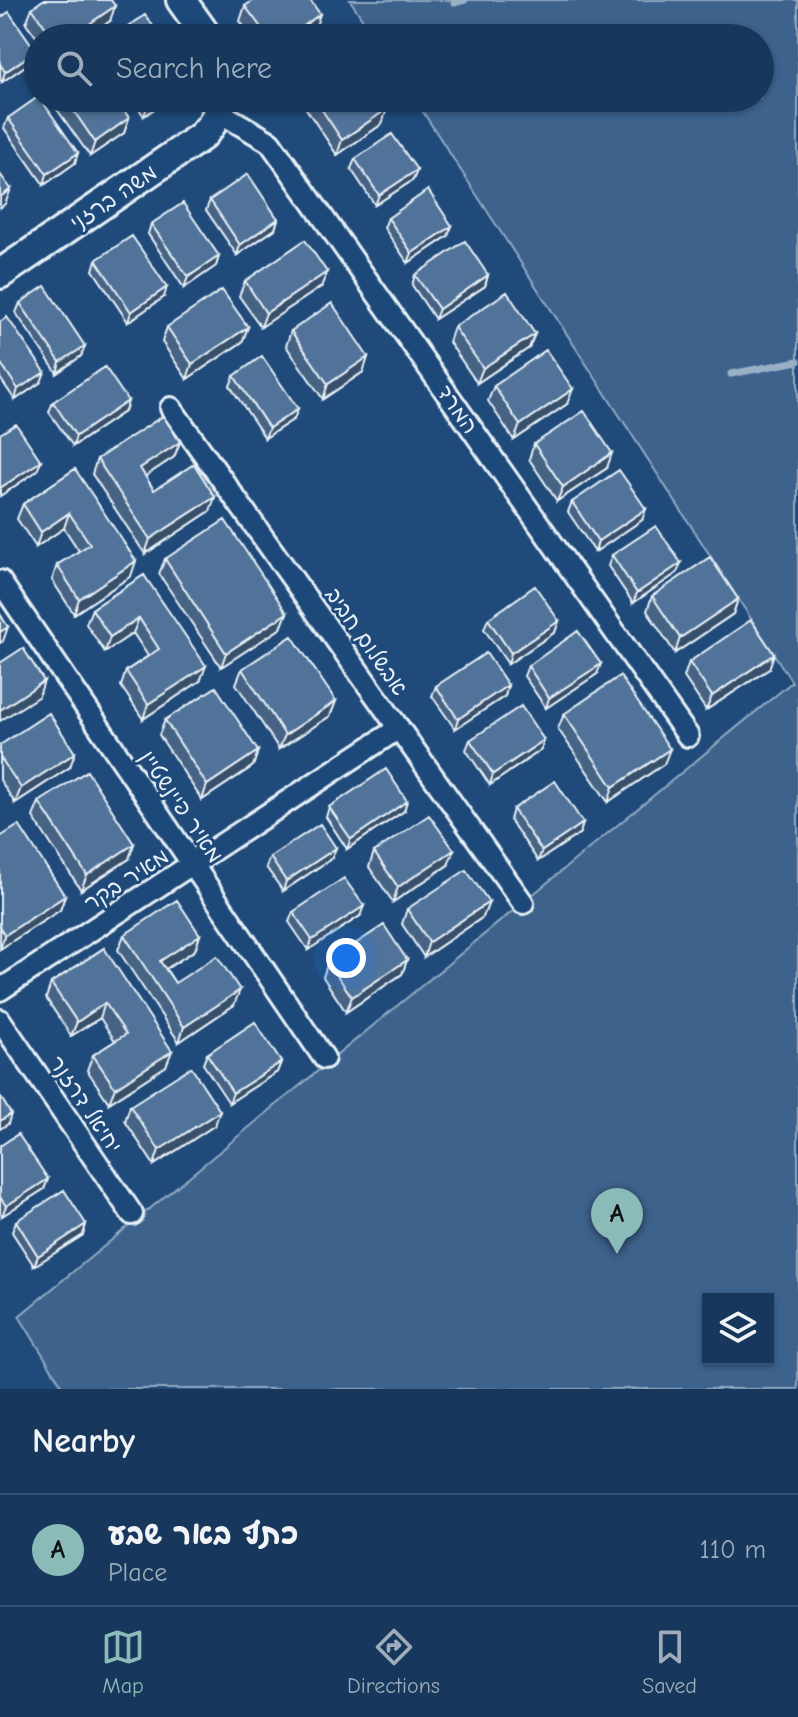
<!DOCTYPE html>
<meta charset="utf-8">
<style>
body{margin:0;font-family:"Comic Neue","Playpen Sans Hebrew",sans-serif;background:#244365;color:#f1f3f6}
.controls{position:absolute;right:24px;bottom:24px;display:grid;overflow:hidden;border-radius:0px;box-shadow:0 2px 6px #0004}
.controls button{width:72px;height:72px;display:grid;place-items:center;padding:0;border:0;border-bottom:2px solid #365272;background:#17385c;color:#f1f3f6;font:40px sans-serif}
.you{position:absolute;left:346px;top:958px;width:28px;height:28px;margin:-20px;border:6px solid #fff;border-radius:50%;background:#1a73e8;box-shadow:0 0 0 12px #1a73e833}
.badge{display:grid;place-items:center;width:52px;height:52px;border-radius:50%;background:#8bbbb9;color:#111;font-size:26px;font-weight:700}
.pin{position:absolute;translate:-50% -66px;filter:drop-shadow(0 2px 4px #0008)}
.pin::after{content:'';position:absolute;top:42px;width:28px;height:24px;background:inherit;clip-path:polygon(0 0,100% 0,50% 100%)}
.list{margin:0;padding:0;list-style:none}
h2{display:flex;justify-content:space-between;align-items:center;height:104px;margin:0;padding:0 32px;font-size:34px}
h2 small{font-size:26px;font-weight:400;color:#9eacbb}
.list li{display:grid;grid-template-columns:52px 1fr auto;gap:24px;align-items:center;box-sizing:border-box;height:112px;padding:0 32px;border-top:2px solid #365272}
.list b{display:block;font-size:30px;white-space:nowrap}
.list p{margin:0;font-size:26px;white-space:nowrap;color:#9eacbb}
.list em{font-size:26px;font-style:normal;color:#9eacbb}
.icon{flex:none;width:44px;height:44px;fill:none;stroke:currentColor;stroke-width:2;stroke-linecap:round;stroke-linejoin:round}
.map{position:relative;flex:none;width:798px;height:1389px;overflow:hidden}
.search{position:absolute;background:#17385c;box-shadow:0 2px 6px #0004;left:24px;right:24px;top:24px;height:88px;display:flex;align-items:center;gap:20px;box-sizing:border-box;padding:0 28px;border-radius:44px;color:#9eacbb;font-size:30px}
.sheet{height:216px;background:#17385c}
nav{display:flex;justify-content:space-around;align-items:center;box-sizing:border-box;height:112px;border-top:2px solid #365272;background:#17385c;font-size:22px;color:#9eacbb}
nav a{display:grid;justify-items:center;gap:4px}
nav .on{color:#8bbbb9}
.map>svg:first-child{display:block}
.green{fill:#3c628c;stroke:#92aac2;stroke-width:2;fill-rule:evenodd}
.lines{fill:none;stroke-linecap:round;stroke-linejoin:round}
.stream{stroke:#9ab0c7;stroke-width:7}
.street-casing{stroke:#e8f1f8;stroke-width:26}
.secondary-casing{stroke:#e8f1f8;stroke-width:34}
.street{stroke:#1f4a7a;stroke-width:20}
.secondary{stroke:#1f4a7a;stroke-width:28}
.wall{fill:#466384;stroke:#e8f1f8;stroke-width:2}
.shaded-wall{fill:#39506b;stroke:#e8f1f8;stroke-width:2}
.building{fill:#517399;stroke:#e8f1f8;stroke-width:2}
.labels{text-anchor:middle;stroke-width:6;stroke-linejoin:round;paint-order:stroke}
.street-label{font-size:22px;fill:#e8f1f8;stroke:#1f4a7a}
</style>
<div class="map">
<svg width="798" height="1389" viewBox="0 0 798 1389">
<rect width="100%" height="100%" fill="#1f4a7a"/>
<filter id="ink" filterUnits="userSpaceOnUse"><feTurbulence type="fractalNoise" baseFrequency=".0125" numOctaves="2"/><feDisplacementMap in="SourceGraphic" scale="16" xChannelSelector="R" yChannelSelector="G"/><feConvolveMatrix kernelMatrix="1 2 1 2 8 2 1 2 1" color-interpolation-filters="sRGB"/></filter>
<g filter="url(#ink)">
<path class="green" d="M350,0H798V1389H64L19,1316L792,682L414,98H760V38H375ZM708,1299H768V1359H708Z"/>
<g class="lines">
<path class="stream" d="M454,3L465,0
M731,374L798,361"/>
<g class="street-casing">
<path id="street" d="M219,112L270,142L688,736
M171,408L523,903
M0,581L324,1058
M0,990L399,728
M0,1020L132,1214"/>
</g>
<g class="secondary-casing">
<path id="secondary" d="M181,0L208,38
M0,274L202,136C213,124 219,114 222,98"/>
</g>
<use href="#street" class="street"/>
<use href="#secondary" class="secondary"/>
</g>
<path class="wall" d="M245,6L315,29L302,38H253L240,21Z
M32,8L110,21L85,38H38V39L26,23Z
M0,18L36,51L32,61L2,82L0,80Z
M49,98H115L129,118L124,133L90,156Z
M131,98H170L144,116Z
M308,98H380L382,124L337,155L305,107Z
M8,118L75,163L44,185L4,128Z
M355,159L417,170L413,180L375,205L351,169Z
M210,200L278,219L275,229L237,255L206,210Z
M388,218L448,236L408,263L384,228Z
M151,224L219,256L216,266L184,288L148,234Z
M96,260L164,297L128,322L93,270Z
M415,275H488L485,286L435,319L412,285Z
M245,281L321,287L261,327L239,296Z
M20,303L85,346L81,356L57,373L16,313Z
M0,322L41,382L15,400L0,378Z
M167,327H248L242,342L187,379L162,342Z
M454,327L529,348L477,383L449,342Z
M291,331L368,357L363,372L323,399L286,346Z
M234,376L294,419L265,438L230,386Z
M494,386L567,404L514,440L488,401Z
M128,401L125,411L73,446L49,412L53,402Z
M180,442L174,457L145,476L154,490L210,511L145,554L92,474L97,459Z
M534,444L607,468L557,501L529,459Z
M75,469L131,576L74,614L52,580L57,565L79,551L64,528L36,547L17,519L23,504Z
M572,502L642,520L595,552L568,512Z
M612,555L677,573L633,603L608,566Z
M165,559L287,613L281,628L221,667L159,574Z
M144,575L200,681L143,719L121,686L126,671L148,656L133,633L105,652L86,624L92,609Z
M652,596L738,599L733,614L675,653L647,611Z
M488,619L559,621L555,632L508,664L484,629Z
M689,662L769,669L706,710L684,677Z
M528,666L597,674L546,708L524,676Z
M242,669L336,701L330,716L279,749L236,684Z
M508,685L505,696L455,729L432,696L436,686Z
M564,714L664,764L608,802L558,729Z
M165,720L258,751L253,766L202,800L159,735Z
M470,740L541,750L490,785L466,750Z
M0,745L70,767L15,803L0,780Z
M39,802L129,859L81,890L33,817Z
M329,807L404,811L347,849L326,817Z
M513,809L583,823L580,833L538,861L510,820Z
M0,837L65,896L60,910L0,949Z
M374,852L448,865L393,902L369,867Z
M270,857L332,858L283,891L266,867Z
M489,902L483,917L424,957L402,924L407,909Z
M293,912L360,916L308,950L289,922Z
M124,935H200L195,950L166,969L175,983L234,1005L179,1042L118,950Z
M104,948L166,1066L109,1103L87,1070L93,1055L115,1041L100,1018L71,1036L46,998L51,983Z
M407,960L402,974L346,1012L323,977L328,962Z
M207,1054L281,1062L277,1072L229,1103L203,1064Z
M130,1106L215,1125L154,1165L125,1121Z
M0,1146L48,1179L44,1189L2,1216L0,1213Z
M16,1221L86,1224L83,1235L34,1266L12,1232Z"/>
<path class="shaded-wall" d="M115,6L110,21L85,38H69Z
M320,14L315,29L302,38H287Z
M36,51L32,61L2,82L5,72Z
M154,98H170L144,116L149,101Z
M387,109L382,124L337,155L342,140Z
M129,118L124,133L90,156L95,142Z
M78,153L75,163L44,185L47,174Z
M417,170L413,180L375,205L379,195Z
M11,189L5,204L0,208V197Z
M278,219L275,229L237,255L240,245Z
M452,226L448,236L408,263L412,253Z
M219,256L216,266L184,288L188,277Z
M327,272L321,287L261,327L266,313Z
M488,275L485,286L435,319L439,309Z
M167,287L164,297L128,322L131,312Z
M248,327L242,342L187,379L192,364Z
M535,334L529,348L477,383L483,368Z
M85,346L81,356L57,373L60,362Z
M368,357L363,372L323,399L328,384Z
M45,372L41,382L15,400L18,389Z
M573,389L567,404L514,440L520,425Z
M128,401L125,411L73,446L76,436Z
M298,409L294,419L265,438L269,428Z
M180,442L174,457L135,483L140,468Z
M612,453L607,468L557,501L563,487Z
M41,461L37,471L0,496V488Z
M215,497L210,511L145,554L150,539Z
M646,509L642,520L595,552L598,541Z
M69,513L64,528L36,547L41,532Z
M136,561L131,576L74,614L79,599Z
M681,563L677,573L633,603L637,593Z
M738,599L733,614L675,653L680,638Z
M287,613L281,628L221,667L226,653Z
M139,618L133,633L105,652L110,637Z
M559,621L555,632L508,664L511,653Z
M8,627L3,641L0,643V632Z
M774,654L769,669L706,710L712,696Z
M601,664L597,674L546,708L549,698Z
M206,666L200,681L143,719L148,704Z
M44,681L39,696L0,721V710Z
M508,685L505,696L455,729L458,719Z
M336,701L330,716L279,749L285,735Z
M544,740L541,750L490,785L493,774Z
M670,749L664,764L608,802L613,787Z
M258,751L253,766L202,800L207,785Z
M75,753L70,767L15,803L21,788Z
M407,801L404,811L347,849L351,839Z
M583,823L580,833L538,861L542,851Z
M134,844L129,859L81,890L87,875Z
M336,848L332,858L283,891L286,881Z
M454,850L448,865L393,902L398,887Z
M65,896L60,910L0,949L5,935Z
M489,902L483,917L424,957L429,942Z
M364,906L360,916L308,950L312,940Z
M200,935L195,950L155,976L160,961Z
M407,960L402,974L346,1012L352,997Z
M240,990L234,1005L179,1042L184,1027Z
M105,1003L100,1018L71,1036L77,1022Z
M172,1051L166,1066L109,1103L115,1088Z
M281,1062L277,1072L229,1103L233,1093Z
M220,1111L215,1125L154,1165L159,1150Z
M11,1114L8,1124L0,1129V1121Z
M48,1179L44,1189L2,1216L6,1206Z
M86,1224L83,1235L34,1266L38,1256Z"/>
<path class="building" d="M43,0H111L115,6L69,38H53L32,8Z
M254,0H310L320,14L287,38H269L245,6Z
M9,12L36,51L5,72L0,64V18Z
M145,15L162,38H112Z
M38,97V98H40L78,153L47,174L8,118Z
M65,98H115L129,118L95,142Z
M314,98H380L387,109L342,140Z
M392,134L417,170L379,195L355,159Z
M0,174L11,189L0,197Z
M248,174L278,219L240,245L210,200Z
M428,190L452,226L412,253L388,218Z
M183,203L219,256L188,277L151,224Z
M132,236L167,287L131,312L96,260Z
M305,240L327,272L266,313L245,281Z
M465,241L488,275L439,309L415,275Z
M45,286L85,346L60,362L20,303Z
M222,290L248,327L192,364L167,327Z
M507,292L535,334L483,368L454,327Z
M332,303L368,357L328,384L291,331Z
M7,317L45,372L18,389L0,362V322Z
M546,350L573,389L520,425L494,386Z
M262,356L298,409L269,428L234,376Z
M105,367L128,401L76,436L53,402Z
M584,411L612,453L563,487L534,444Z
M163,416L180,442L140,468L154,490L194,464L215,497L150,539L97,459Z
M16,424L41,461L0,488V434Z
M75,469L136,561L79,599L57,565L90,544L69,513L41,532L23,504Z
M619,470L646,509L598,541L572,502Z
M225,520L287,613L226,653L165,559Z
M656,526L681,563L637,593L612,555Z
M710,557L738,599L680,638L652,596Z
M144,575L206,666L148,704L126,671L159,649L139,618L110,637L92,609Z
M535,586L559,621L511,653L488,619Z
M0,614L8,627L0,632Z
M751,620L774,654L712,696L689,662Z
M578,631L601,664L549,698L528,666Z
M292,636L336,701L285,735L242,669Z
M23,648L44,681L0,710V663Z
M486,653L508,685L458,719L436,686Z
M620,676L670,749L613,787L564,714Z
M216,687L258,751L207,785L165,720Z
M521,706L544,740L493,774L470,740Z
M49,713L75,753L21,788L0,757V745Z
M386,769L407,801L351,839L329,807Z
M87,771L134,844L87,875L39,802Z
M555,781L583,823L542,851L513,809Z
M429,815L454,850L398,887L374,852Z
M320,824L336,848L286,881L270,857Z
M19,825L65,896L5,935L0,927V837Z
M466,870L489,902L429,942L407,909Z
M344,878L364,906L312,940L293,912Z
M177,900L200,935L160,961L175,983L217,956L240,990L184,1027L124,935Z
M384,925L407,960L352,997L328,962Z
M104,948L172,1051L115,1088L93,1055L126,1034L105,1003L77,1022L51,983Z
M255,1022L281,1062L233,1093L207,1054Z
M191,1067L220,1111L159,1150L130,1106Z
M0,1096L11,1114L0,1121Z
M18,1134L48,1179L6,1206L0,1197V1146Z
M64,1190L86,1224L38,1256L16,1221Z"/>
</g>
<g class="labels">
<g class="street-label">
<text transform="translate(113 197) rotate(-34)" y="8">משה ברזני</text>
<text transform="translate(458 409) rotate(55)" y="8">המרד</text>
<text transform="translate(367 641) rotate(55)" y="8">אבשלום חביב</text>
<text transform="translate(182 806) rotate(56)" y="8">מאיר פיינשטיין</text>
<text transform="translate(126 879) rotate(-33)" y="8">מאיר בקר</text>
<text transform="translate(86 1104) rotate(56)" y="8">יחיאל דרזנר</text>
</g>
</g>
</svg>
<div class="controls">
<button><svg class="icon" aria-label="layers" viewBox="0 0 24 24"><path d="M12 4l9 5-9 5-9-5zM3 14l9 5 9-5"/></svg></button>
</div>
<div class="you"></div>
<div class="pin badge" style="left:617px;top:1254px">A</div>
<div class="search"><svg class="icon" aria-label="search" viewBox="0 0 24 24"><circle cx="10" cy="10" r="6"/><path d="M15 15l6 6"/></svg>Search here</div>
</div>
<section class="sheet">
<h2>Nearby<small></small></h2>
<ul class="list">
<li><span class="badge">A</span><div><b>כתף באר שבע</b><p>Place</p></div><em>110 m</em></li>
</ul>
</section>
<nav>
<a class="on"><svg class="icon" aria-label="map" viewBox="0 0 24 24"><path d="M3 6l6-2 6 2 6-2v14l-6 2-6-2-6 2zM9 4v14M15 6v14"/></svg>Map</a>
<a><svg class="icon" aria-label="directions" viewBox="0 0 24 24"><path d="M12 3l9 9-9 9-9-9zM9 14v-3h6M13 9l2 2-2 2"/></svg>Directions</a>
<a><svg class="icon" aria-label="saved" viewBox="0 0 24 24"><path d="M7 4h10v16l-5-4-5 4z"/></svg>Saved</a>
</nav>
